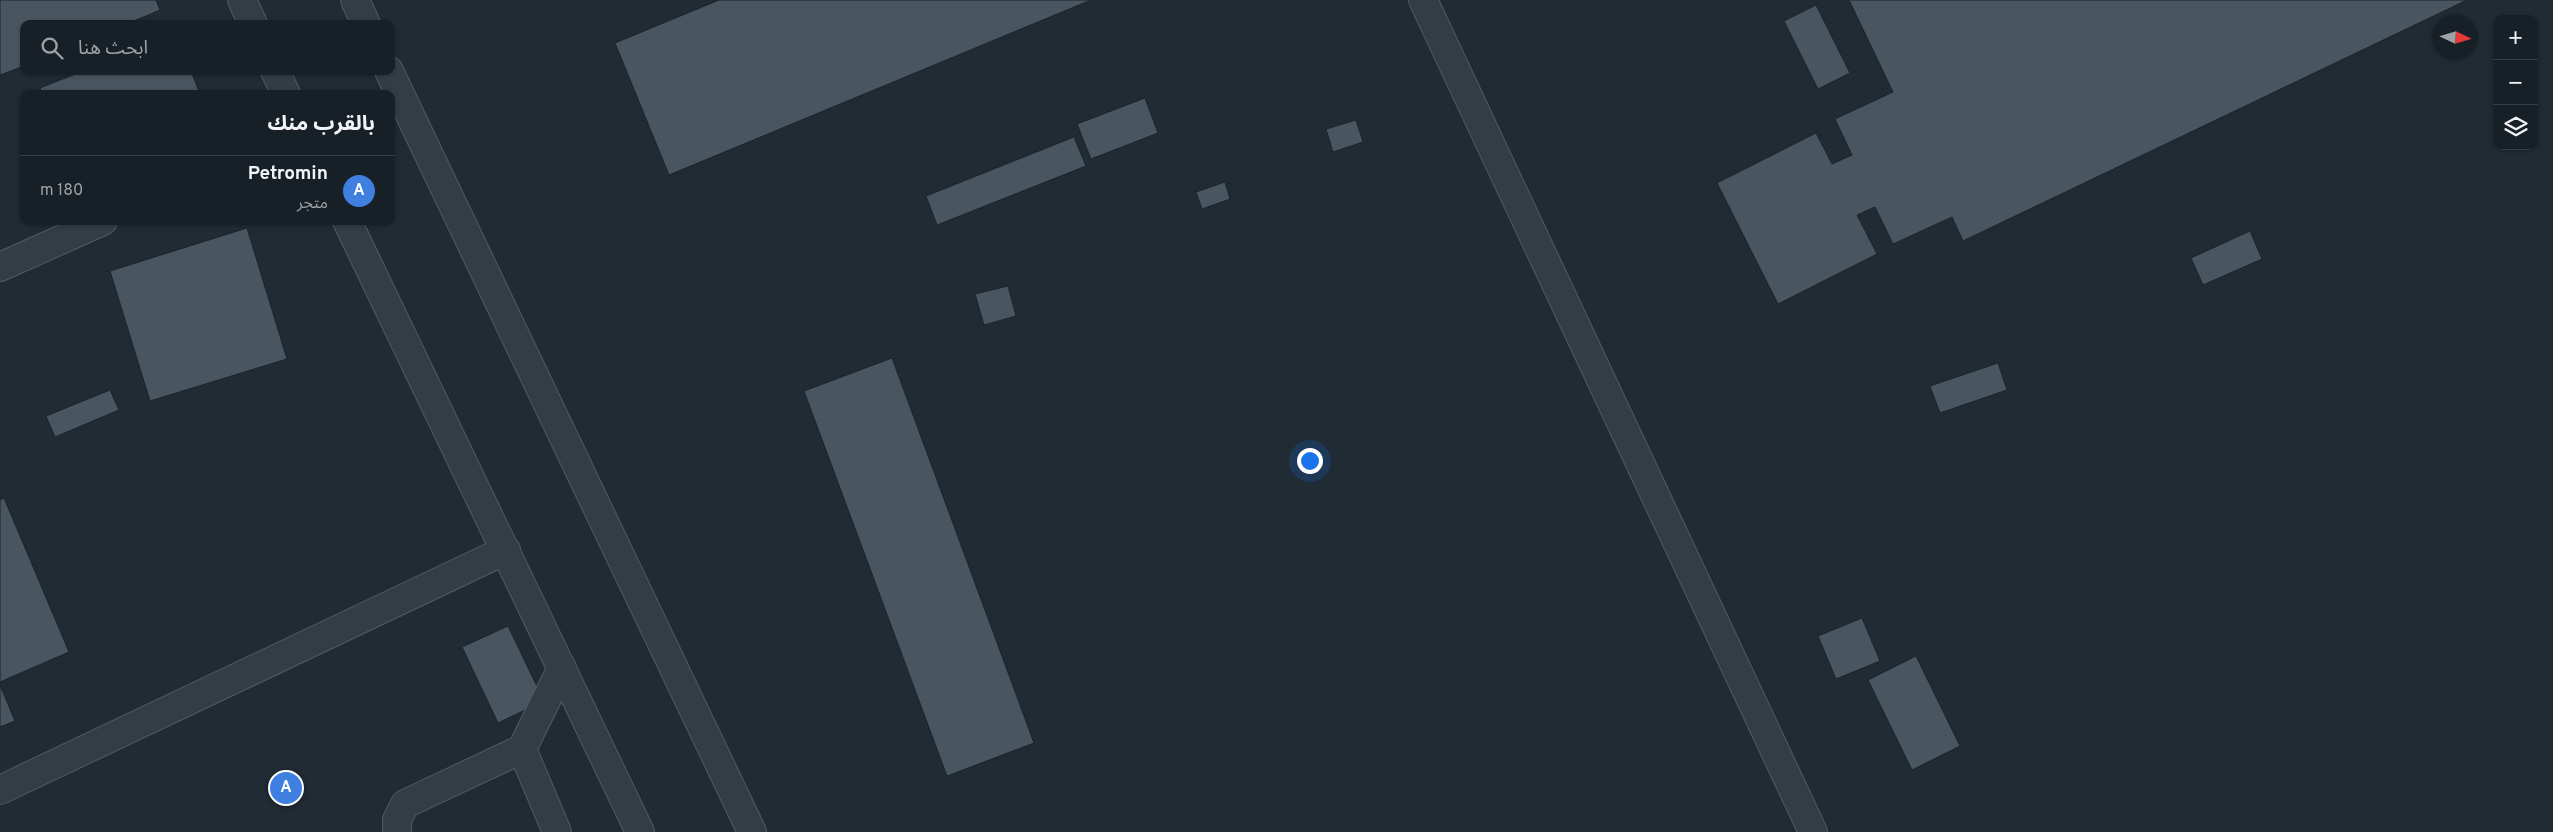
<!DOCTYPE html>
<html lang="ar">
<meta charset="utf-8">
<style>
body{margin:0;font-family:Overpass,"Noto Sans Arabic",sans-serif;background:#252d33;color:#f1f3f6;direction:rtl}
.controls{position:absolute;right:15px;top:15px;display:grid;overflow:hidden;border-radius:10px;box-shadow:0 1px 4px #0004}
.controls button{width:45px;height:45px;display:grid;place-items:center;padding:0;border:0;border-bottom:1px solid #363e44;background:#182027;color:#f1f3f6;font:25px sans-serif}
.compass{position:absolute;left:2433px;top:15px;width:45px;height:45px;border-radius:50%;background:#182027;box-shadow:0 1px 4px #0004;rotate:94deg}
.you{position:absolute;left:1309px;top:460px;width:18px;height:18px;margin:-12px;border:4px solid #fff;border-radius:50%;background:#1a73e8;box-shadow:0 0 0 8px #1a73e833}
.badge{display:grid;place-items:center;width:32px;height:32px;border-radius:50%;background:#db2777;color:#fff;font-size:16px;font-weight:700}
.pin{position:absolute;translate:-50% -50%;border:2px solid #fff;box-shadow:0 1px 5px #0006}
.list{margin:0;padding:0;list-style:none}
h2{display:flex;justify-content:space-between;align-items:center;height:65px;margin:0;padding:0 20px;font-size:21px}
h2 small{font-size:16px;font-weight:400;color:#9fa3a7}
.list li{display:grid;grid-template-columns:32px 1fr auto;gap:15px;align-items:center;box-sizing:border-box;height:70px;padding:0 20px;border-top:1px solid #363e44}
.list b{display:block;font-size:19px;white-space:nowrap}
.list p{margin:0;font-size:16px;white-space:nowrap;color:#9fa3a7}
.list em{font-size:16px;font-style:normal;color:#9fa3a7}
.icon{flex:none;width:28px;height:28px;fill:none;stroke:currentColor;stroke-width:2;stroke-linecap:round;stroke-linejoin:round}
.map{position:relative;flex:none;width:2553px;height:832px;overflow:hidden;direction:ltr}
.search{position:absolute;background:#182027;box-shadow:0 1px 4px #0004;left:20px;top:20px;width:375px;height:55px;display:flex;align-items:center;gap:12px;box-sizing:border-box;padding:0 18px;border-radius:10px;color:#9fa3a7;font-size:19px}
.panel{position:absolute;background:#182027;box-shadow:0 1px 4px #0004;left:20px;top:90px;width:375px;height:135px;border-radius:10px;direction:rtl}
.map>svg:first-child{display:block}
.building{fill:#495660;stroke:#1b242b}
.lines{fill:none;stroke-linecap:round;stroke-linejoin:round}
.minor-casing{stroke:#515b63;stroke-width:30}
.minor{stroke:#343d45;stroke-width:28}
</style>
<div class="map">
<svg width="2553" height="832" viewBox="0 0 2553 832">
<rect width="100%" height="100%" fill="#202b34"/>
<path class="building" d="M0,0H156L160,10L127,24H24V66L0,75Z
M719,0H1091L669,175L615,43Z
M1849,0H2467L1963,241L1952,217L1893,244L1875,207L1857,215L1877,254L1778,304L1717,183L1816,133L1832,164L1852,155L1835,119L1893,92Z
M1816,5L1850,73L1818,89L1784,21Z
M83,71H191L200,94H42L40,88Z
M1145,98L1158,133L1091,159L1077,124Z
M1356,120L1363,142L1333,152L1326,129Z
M1074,137L1086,166L937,225L926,196Z
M1225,182L1230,199L1202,209L1196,192Z
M247,228L287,359L150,401L110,271Z
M2250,231L2262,259L2203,285L2191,258Z
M1008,286L1016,316L984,325L975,294Z
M892,358L1034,743L947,776L804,391Z
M1998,363L2007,390L1940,413L1930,386Z
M110,390L119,410L55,437L46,416Z
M4,498L69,652L0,682V500Z
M1862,618L1880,661L1836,679L1818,636Z
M508,626L544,701L498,723L462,647Z
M1916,656L1960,746L1912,770L1868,680Z
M0,685L15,721L0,727Z"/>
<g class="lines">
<g class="minor-casing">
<path id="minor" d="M242,0L253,24
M355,0L366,24
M1423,0L1813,832
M275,71L286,94
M389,71L752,832
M347,221L640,832
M0,267L103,221
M0,790L506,550
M397,832V820L405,804L522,749
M557,832L522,749L562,668"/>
</g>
<use href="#minor" class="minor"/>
</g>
</svg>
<div class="controls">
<button>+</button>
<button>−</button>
<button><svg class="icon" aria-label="layers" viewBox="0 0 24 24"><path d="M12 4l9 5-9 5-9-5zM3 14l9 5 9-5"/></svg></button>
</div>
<svg class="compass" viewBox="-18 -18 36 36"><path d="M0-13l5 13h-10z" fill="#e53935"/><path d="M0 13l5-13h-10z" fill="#9fa3a7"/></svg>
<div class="you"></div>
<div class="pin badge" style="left:286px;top:788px;background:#3f7fe0">A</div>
<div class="search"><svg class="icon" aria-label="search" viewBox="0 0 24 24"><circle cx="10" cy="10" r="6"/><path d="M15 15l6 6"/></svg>ابحث هنا</div>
<section class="panel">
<h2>بالقرب منك<small></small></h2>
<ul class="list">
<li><span class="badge" style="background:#3f7fe0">A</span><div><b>Petromin</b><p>متجر</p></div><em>180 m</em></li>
</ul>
</section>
</div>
